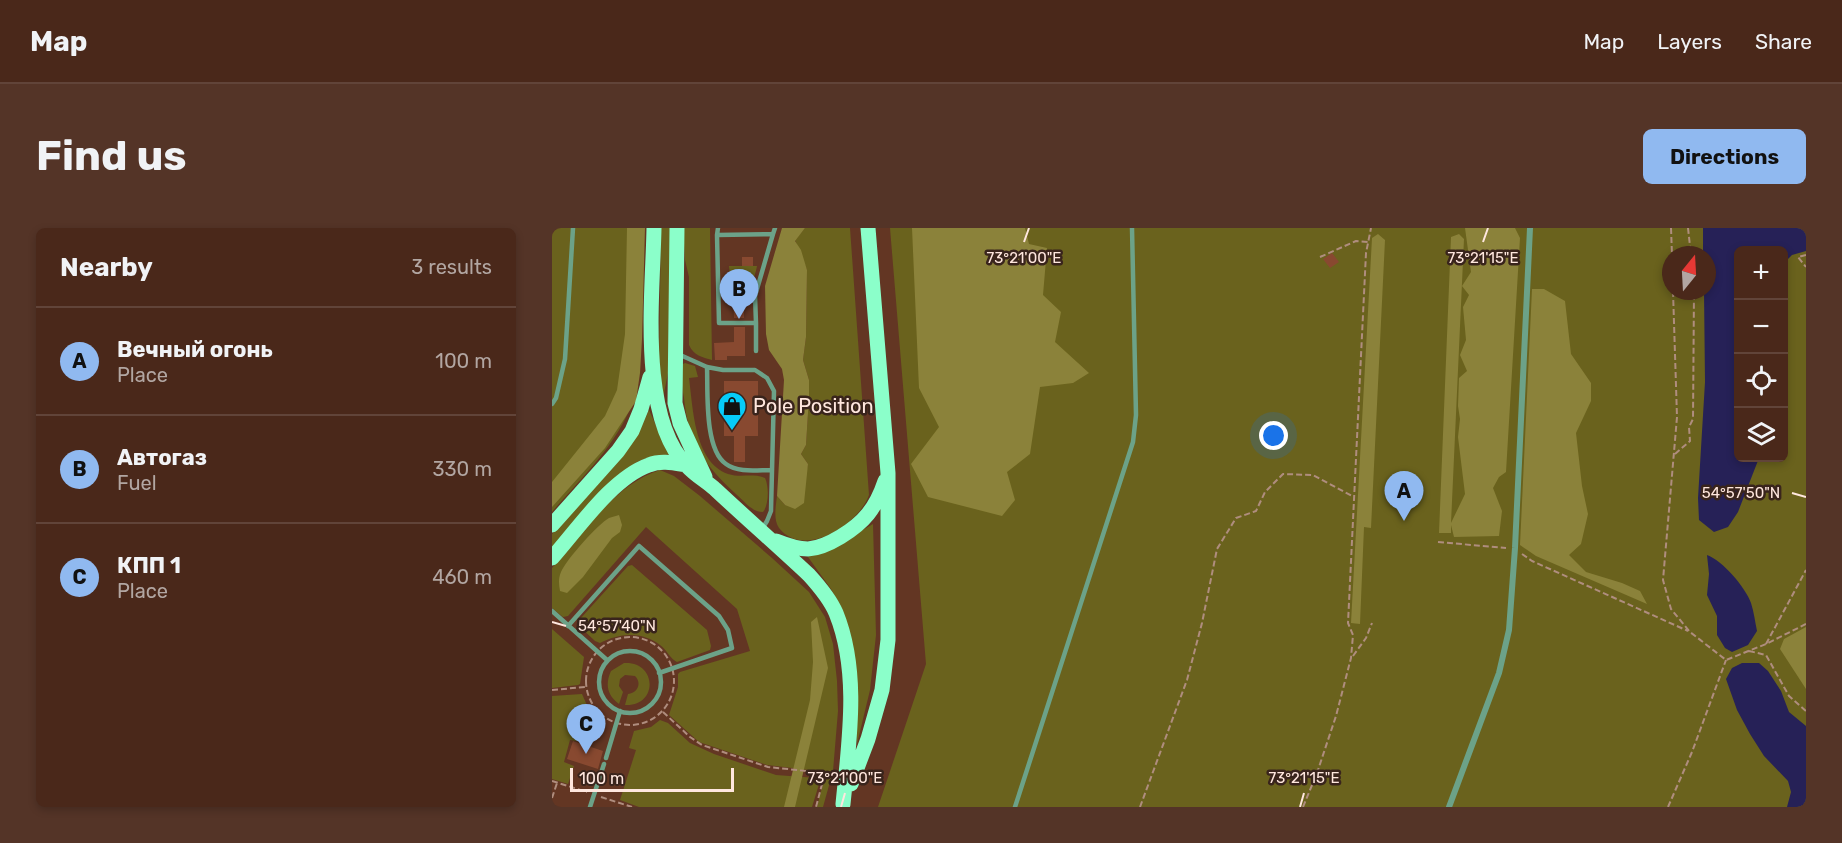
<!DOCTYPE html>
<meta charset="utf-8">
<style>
body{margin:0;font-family:Rubik,sans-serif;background:#543427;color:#f1f3f6}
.controls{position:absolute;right:18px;top:18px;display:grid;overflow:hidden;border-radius:9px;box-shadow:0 3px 9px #0003}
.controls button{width:54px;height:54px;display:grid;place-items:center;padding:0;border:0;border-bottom:2px solid #614439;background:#4a281a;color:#f1f3f6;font:30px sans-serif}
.compass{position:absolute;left:1110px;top:18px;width:54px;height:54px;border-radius:50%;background:#4a281a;box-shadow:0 3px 9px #0003;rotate:18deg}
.scale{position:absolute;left:18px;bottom:15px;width:164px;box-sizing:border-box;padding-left:6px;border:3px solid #ffe7de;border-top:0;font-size:16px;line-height:21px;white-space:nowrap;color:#ffe7de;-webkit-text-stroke:4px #39241c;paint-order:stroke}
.you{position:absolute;left:722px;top:208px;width:21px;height:21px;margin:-15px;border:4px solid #fff;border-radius:50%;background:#1a73e8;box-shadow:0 0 0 9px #1a73e833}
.badge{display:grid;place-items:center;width:39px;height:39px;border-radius:50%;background:#90b9f0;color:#111;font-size:20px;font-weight:700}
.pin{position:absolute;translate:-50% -50px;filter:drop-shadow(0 2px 3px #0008)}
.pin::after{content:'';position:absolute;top:32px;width:21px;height:18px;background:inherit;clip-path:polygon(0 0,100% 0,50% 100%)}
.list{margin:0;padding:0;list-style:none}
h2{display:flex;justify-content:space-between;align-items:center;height:78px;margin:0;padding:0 24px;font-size:26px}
h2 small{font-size:20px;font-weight:400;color:#b2a6a2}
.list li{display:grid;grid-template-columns:39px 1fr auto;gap:18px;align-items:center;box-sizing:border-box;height:108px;padding:0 24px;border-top:2px solid #614439}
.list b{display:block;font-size:22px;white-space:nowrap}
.list p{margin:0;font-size:20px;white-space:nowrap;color:#b2a6a2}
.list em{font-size:20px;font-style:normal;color:#b2a6a2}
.icon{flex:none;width:33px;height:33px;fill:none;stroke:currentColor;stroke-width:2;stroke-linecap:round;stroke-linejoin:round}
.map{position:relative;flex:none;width:1254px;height:579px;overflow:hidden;border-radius:9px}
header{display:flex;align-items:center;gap:36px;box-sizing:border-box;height:84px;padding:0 30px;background:#4a281a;border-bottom:2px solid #614439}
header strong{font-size:28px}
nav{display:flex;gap:33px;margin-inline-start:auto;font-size:21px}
.intro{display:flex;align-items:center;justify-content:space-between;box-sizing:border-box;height:144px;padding:0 36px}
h1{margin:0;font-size:42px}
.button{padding:15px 27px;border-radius:9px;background:#90b9f0;color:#111;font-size:21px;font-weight:700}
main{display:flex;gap:36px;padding:0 36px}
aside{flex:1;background:#4a281a;border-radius:9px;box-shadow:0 3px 9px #0003}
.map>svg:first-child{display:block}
.green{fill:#6a621d;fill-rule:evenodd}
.forest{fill:#8b823a}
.water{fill:#262157}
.building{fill:#884930}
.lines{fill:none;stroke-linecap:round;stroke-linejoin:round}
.path{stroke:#af8d7e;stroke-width:2;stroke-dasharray:6 3;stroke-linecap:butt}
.lane{stroke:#6ca288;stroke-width:4.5}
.street{stroke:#6ca288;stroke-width:6}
.primary{stroke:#8bffca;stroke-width:15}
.ticks{fill:none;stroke:#ffe7de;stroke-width:2}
.labels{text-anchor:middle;stroke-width:5;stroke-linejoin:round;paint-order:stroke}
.poi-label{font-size:20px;fill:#ffe7de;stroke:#39241c;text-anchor:start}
.ticks-label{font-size:15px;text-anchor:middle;fill:#ffe7de;stroke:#39241c;stroke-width:5;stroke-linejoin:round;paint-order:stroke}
</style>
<header>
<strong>Map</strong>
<nav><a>Map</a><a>Layers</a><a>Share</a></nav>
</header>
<div class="intro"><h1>Find us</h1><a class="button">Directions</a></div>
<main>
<aside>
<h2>Nearby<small>3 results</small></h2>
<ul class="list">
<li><span class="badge">A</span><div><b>Вечный огонь</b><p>Place</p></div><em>100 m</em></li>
<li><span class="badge">B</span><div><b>Автогаз</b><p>Fuel</p></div><em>330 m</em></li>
<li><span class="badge">C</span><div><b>КПП 1</b><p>Place</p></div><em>460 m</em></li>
</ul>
</aside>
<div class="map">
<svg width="1254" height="579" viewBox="0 0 1254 579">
<rect width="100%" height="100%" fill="#633623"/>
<path class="green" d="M0,0H91L81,173C65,217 30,249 0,284Z
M109,0H119L116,145L111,170L107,133Z
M131,0H158L160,132C150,129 142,128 137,117V49L133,32Z
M253,0H298L317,267C307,296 252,332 227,300C221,292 224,277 225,268L233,277L255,241L256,236L249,226L254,217L257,169V152L251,132L254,109L255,42L243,12Z
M338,0H1254V579H326L374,436ZM1186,22H1232V230H1186ZM1119,27H1155V63H1119Z
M177,38H205C203,48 199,64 185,59C182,58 180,57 178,53C177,49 178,43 177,38Z
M133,135L143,138L146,149L137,150C141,179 142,234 176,246C188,250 201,245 213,250C217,258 217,277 211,284C200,284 193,274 185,267C153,238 136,214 132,170C130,159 128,148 129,137Z
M97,182L111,213L121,227C106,226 96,229 83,235L0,320V306C32,270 79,226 97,182Z
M108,242L122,248L148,268L220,330L257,364L273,389L281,416L285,453L286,483L281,543L271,579H265L274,544L215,537L147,514L117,487L126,459V446L128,444L198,423L185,381L94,299L16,388L11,389L0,380V340C30,306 63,256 108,242Z
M321,296L324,407L318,462L305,516V470L290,381L279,361L256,329L280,320Z
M80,337L155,402L159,418L158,422L125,434C118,431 115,422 108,417C90,403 67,405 48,415L43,413L27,398L26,395L28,391L76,338Z
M0,401L32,429L28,456L26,457L0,460Z
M72,435C106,433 106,479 73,477L76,466C86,465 90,455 83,448L73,447L68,451L67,458L71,464L67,476C55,467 53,456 59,443Z
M30,466L38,484L47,493L43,507L33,504L30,514L18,512L12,534L22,538L16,556L0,551V468Z
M108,492L116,495L138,515L162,526L224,547L265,550L268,553L260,579H87L68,572L84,522L77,520L82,503L99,499Z"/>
<path class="forest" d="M75,0H93L90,111L88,145L84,173L53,220L0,279V254L53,188L65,162L73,106Z
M230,0H253L243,13L249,22L255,42L254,109L251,132L257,152V169L254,217L249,226L256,236L252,275L243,281L233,277L225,268L232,152L230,141L217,122L214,106L213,58Z
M360,0H473L477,16L495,20L491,67L509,84L503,114L537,145L521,155L488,159L478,226L455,244L463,272L450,288L376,269L359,236L387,199L367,160Z
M913,0H963L968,10L954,244L947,249L941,260L950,283L947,308L902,309L899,297V305H887L899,9L907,6L912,11L899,295L913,266L906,209L908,191L906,178L907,150L915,143L908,127L914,112L911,79L917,67L910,58L919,44Z
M826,6L833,12L819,300L812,299L808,396L799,395L820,10Z
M980,61H992L1013,73L1019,126L1039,155V173L1024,205L1030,258L1036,286L1029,316L1017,327L1034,344L1070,355L1088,363L1095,376L984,328L968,317Z
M67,287L70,297L68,304L60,310L31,349L15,365L8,363C7,357 6,351 9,344C14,332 46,296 57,290C60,289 64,288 67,287Z
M265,389L276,440L243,579H232L258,472L261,434L259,394Z
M1254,399V461L1228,421L1232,411Z"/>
<path class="water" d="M1151,0H1254V23L1240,27L1232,35V22H1186V230H1207L1186,284L1176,299L1162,304L1147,292L1146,270L1153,154L1152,63H1155V27H1151Z
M1155,327C1170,332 1194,360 1199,375C1202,384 1203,394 1205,403L1196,417L1180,424L1173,420L1165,407V388L1155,367L1157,346Z
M1190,435H1207L1216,443L1229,463L1237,484L1254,498V579H1235L1239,564L1236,553L1212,528L1198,506L1185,482L1174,451L1180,440Z"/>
<path class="building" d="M780,25L787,34L778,40L771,31Z
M190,29H201V38H190Z
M192,69V90H182L181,70Z
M182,99H193V128H175V132H163L162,115L182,114Z
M172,153H206V208H193V234H182V208H172Z
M21,513L51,523L46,541L15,531Z"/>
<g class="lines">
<path class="path" d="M1119,0L1120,27
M1136,0L1139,27
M1254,27L1246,29L1254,39
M768,29L804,13L816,14
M1121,63L1125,189L1111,352L1119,381L1138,404L1174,432L1214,416L1254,396
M1123,226L1138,213L1137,199L1141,191L1142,63
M886,314L954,320
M970,326L980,333L1136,403
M34 453a44 44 0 1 1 88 0a44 44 0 1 1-88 0Z
M1214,416L1254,342
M1197,423L1214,427L1237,468L1254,483
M801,428L814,410L820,395
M0,462L33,459
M111,484L138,509L150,517L216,539L273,545L264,579
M0,553L35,564
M49,569L80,579
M0,570L5,555
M588,579L635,452L650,395L665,321L684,290L704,283L713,264L731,246L761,247L802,269
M751,579L765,545L784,488L799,430L801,407L796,395L814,25L819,0
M1116,579L1140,524L1174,432"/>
<path class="lane" d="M166,0L165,7L221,6L223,0
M165,7L167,95H204L203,68L221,6
M204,95V123
M126,126L155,139L171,142H203L215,150L222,163L219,283L215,293L210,301
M155,139C156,163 152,221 174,236C186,245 205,242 219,242
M0,176L4,170L13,131L21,0
M0,383L55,432
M16,398L87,318L167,388L176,402L180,420L107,445
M47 454a31 31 0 1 1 62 0a31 31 0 1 1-62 0Z
M54,530L68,483
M38,579L52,536
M463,579L581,214L584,187L580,0"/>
<path class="street" d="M897,579L947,445L957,402L963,320L978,0"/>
<path class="primary" d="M102,0C101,65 86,189 135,238C143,247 154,253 163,261C194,290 226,318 257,347C267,358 278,371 284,385C308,444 297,514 291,576
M125,0L123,175L128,195L153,249
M0,297L66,223L80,203L89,181L98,149
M224,313C234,317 245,321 256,321C275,320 304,301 316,286C324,276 329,265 333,253
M0,330C26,301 60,250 97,237C109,232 122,235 134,237
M299,556L316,511L330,462L336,412V245L316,0"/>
</g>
<path class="ticks" d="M472,14L477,0M931,14L936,0M1240,265L1254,269M0,394L14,398M289,579L293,565M748,579L752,565"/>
<defs>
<g id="shop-pin" transform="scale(1.5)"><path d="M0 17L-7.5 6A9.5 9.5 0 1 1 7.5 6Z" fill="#06cbf9" stroke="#39241c"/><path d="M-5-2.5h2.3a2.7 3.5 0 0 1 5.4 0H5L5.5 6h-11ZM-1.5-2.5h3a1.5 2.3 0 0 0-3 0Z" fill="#111"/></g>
</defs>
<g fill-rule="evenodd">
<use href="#shop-pin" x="180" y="178"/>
</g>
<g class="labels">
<g class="poi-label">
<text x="201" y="185">Pole Position</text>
</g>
</g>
<g class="ticks-label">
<text x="472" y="35">73°21'00"E</text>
<text x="931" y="35">73°21'15"E</text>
<text x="1189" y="270">54°57'50"N</text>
<text x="65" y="403">54°57'40"N</text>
<text x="293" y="555">73°21'00"E</text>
<text x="752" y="555">73°21'15"E</text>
</g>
</svg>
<div class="controls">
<button>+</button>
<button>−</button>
<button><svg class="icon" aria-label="locate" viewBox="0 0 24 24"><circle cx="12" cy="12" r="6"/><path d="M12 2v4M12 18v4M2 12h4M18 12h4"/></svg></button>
<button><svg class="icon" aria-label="layers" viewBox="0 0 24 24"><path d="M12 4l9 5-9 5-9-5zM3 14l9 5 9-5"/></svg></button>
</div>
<svg class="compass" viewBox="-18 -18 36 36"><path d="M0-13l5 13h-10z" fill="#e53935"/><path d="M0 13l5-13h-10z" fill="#b2a6a2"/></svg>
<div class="scale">100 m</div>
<div class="you"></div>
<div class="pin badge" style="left:852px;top:293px">A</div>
<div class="pin badge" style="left:187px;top:91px">B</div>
<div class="pin badge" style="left:34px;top:526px">C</div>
</div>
</main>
